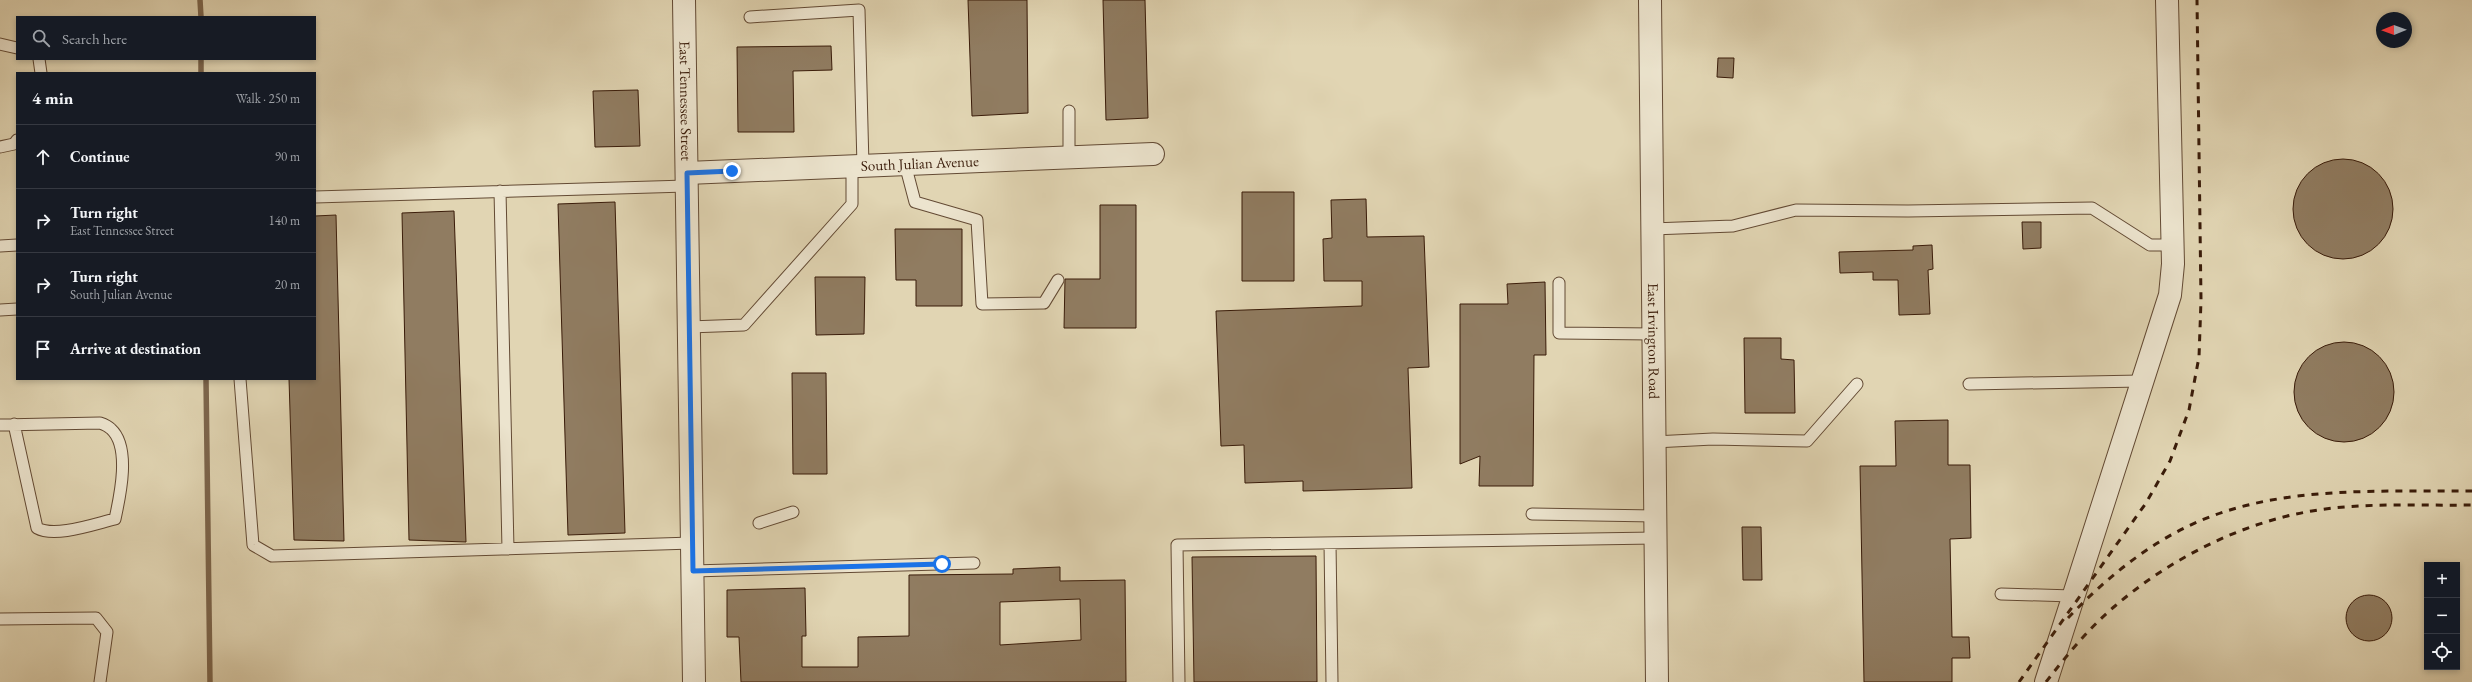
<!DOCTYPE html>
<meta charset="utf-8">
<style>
body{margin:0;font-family:"EB Garamond",serif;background:#242831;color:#f1f3f6}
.controls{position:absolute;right:12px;bottom:12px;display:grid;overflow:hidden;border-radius:0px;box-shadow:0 2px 6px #0003}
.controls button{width:36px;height:36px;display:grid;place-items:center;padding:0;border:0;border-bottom:1px solid #363941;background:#171b24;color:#f1f3f6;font:20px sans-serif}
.compass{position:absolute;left:2376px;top:12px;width:36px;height:36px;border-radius:50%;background:#171b24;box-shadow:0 2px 6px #0003;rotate:269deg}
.stop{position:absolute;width:12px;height:12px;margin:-9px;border:3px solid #1a73e8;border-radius:50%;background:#fff}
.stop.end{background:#1a73e8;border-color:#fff;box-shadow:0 1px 4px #0008}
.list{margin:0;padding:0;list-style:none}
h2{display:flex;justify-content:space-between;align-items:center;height:52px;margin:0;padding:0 16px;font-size:17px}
h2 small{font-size:13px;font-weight:400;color:#9ea1a6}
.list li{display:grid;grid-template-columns:26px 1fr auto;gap:12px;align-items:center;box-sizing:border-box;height:64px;padding:0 16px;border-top:1px solid #363941}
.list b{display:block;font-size:15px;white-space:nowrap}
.list p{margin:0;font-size:13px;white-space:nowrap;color:#9ea1a6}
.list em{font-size:13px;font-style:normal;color:#9ea1a6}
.icon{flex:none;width:22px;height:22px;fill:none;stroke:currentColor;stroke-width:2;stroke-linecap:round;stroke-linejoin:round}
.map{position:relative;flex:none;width:2472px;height:682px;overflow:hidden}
.search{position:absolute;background:#171b24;box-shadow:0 2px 6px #0003;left:16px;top:16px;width:300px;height:44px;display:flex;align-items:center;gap:10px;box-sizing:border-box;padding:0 14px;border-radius:0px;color:#9ea1a6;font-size:15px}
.panel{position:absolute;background:#171b24;box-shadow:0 2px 6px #0003;left:16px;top:72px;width:300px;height:308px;border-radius:0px}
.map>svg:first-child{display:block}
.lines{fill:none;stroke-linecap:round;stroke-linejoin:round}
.stream{stroke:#7c654c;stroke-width:5.5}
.building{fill:#907c61;stroke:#391b09;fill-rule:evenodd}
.service-casing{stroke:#634a34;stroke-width:13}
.minor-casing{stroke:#634a34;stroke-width:24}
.tertiary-casing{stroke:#634a34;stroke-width:24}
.service{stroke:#ece4ce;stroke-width:11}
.minor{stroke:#ece4ce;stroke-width:22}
.tertiary{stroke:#ece4ce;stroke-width:22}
.rail{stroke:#391b09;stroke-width:3;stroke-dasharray:7 7;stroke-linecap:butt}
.route{stroke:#1a73e8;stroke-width:5}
.labels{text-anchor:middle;stroke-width:3;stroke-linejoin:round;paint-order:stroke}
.street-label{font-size:15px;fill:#391b09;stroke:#ece4ce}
</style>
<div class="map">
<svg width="2472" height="682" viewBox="0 0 2472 682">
<rect width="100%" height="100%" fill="#e1d5b3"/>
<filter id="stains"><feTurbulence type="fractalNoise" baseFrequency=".005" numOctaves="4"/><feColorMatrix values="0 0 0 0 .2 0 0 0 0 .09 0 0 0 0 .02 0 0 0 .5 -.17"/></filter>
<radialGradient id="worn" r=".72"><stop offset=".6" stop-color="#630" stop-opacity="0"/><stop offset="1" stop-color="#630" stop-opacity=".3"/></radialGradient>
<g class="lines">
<path class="stream" d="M200,0L201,17
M201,59V73
M206,379L210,682"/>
</g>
<path class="building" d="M968,0H1027L1028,113L972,116Z
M1103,0H1145L1148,118L1106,120Z
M831,46L832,70L793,71L794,132H738L737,47Z
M1718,58H1734L1733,78L1717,77Z
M638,90L640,146L595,147L593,91Z
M2293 209a50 50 0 1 1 100 0a50 50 0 1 1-100 0Z
M1242,192H1294V281H1242Z
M1366,199L1367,237L1424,236L1429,367L1408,368L1412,488L1303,491V481L1245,483L1244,445L1221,446L1216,311L1362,306V281H1324L1323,239L1332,238L1331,200Z
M615,202L625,533L568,535L558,204Z
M1100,205H1136V328H1064L1065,279H1100Z
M454,211L466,542L409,540L402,213Z
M336,215L344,541L294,540L289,379H315V216Z
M2022,222H2041V248L2023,249Z
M895,229H962V306H916V280H896Z
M1932,245L1933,269L1928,270L1930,314L1899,315L1898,280H1873V272L1840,273L1839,252L1913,250V246Z
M815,277H865L864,334L816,335Z
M1545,282L1546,355H1534L1533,486H1479L1480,456L1460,464V304H1508L1507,284Z
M1744,338H1781V359L1794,360L1795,413H1745Z
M2294 392a50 50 0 1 1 100 0a50 50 0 1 1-100 0Z
M792,373H826L827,474H793Z
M1948,420V465H1970L1971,538L1950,539L1952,637H1969L1970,658H1952V682H1864L1860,466H1896L1895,421Z
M1742,527H1761L1762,580H1743Z
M1316,556L1317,682H1194L1192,557Z
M1060,567V581L1125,580L1126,682H741L739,637H727V590L805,588L806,636H802V667H858V637L909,636V575L1013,574V569ZM1080,599L1081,640L1000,645V602Z
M2346 618a23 23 0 1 1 46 0a23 23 0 1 1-46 0Z"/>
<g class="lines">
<g class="service-casing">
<path id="service" d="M750,17L859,10L863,166
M0,44L17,48
M39,59L41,73
M1069,111V157
M0,147L14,144L17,140
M905,164L915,202L977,220L982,304L1044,303L1058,280
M500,191L508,549
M315,197L686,186
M1652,229L1733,226L1796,210L1908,211L2092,208L2150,245H2172
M0,246L17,245
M1559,283V333L1653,334
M0,310L17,309
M689,327L744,325L852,204V166
M240,379L253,545L272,556L692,543
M1969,384L2141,381
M0,425L100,423C103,424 108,426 111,429C131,447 120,496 115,519C94,524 55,538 37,528L14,424
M1654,442L1713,439L1807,441L1857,384
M1532,514L1655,516
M759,523L793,512
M1330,543L1332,682
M693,571L974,563
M2001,594L2073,596
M0,619L96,618L107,632L100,682
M1179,682L1177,545L1655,538"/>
</g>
<g class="minor-casing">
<g id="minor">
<path id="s1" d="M684,0L694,682"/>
<path id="s2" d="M687,173L1153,154"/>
<path d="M2046,682L2170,295L2173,264L2167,0"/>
</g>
</g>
<g class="tertiary-casing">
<g id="tertiary">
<path id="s3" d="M1650,0L1657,682"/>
</g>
</g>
<use href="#service" class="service"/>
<use href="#minor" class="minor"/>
<use href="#tertiary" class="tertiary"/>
<path class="rail" d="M2068,618C2106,578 2151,541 2202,520C2286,485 2383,492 2472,491
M2019,682L2146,503L2170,461L2189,410L2199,357L2201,300L2197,0
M2046,682C2067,655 2089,628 2115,606C2170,559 2240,523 2312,511C2364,502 2419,506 2472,505"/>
</g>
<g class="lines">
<path class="route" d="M732,171L687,173L693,571L942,564"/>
</g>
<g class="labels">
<g class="street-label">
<text dy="5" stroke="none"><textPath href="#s1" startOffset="101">East Tennessee Street</textPath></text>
<text dy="5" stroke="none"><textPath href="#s2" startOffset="233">South Julian Avenue</textPath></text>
<text dy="5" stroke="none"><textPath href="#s3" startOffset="341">East Irvington Road</textPath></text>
</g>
</g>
<rect width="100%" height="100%" filter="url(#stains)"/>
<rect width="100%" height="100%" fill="url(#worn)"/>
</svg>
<div class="controls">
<button>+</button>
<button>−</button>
<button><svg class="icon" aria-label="locate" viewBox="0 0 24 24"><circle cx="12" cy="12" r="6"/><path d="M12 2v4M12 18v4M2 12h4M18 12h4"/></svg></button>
</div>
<svg class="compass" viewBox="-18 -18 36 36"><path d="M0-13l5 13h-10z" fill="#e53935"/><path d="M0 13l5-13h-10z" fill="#9ea1a6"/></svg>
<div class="stop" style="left:942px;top:564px"></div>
<div class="stop end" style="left:732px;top:171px"></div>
<div class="search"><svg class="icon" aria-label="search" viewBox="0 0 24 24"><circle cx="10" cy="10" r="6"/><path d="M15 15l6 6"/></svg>Search here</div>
<section class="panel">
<h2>4 min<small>Walk · 250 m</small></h2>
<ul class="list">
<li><svg class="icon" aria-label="ahead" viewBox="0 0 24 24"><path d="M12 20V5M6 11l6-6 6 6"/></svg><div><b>Continue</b></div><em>90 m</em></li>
<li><svg class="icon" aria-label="right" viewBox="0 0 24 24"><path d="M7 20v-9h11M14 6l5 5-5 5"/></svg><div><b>Turn right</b><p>East Tennessee Street</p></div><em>140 m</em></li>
<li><svg class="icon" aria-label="right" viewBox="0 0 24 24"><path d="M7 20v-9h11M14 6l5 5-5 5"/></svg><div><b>Turn right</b><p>South Julian Avenue</p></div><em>20 m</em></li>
<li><svg class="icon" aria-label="arrive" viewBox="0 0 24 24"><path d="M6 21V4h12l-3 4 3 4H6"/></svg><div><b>Arrive at destination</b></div></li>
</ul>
</section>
</div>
